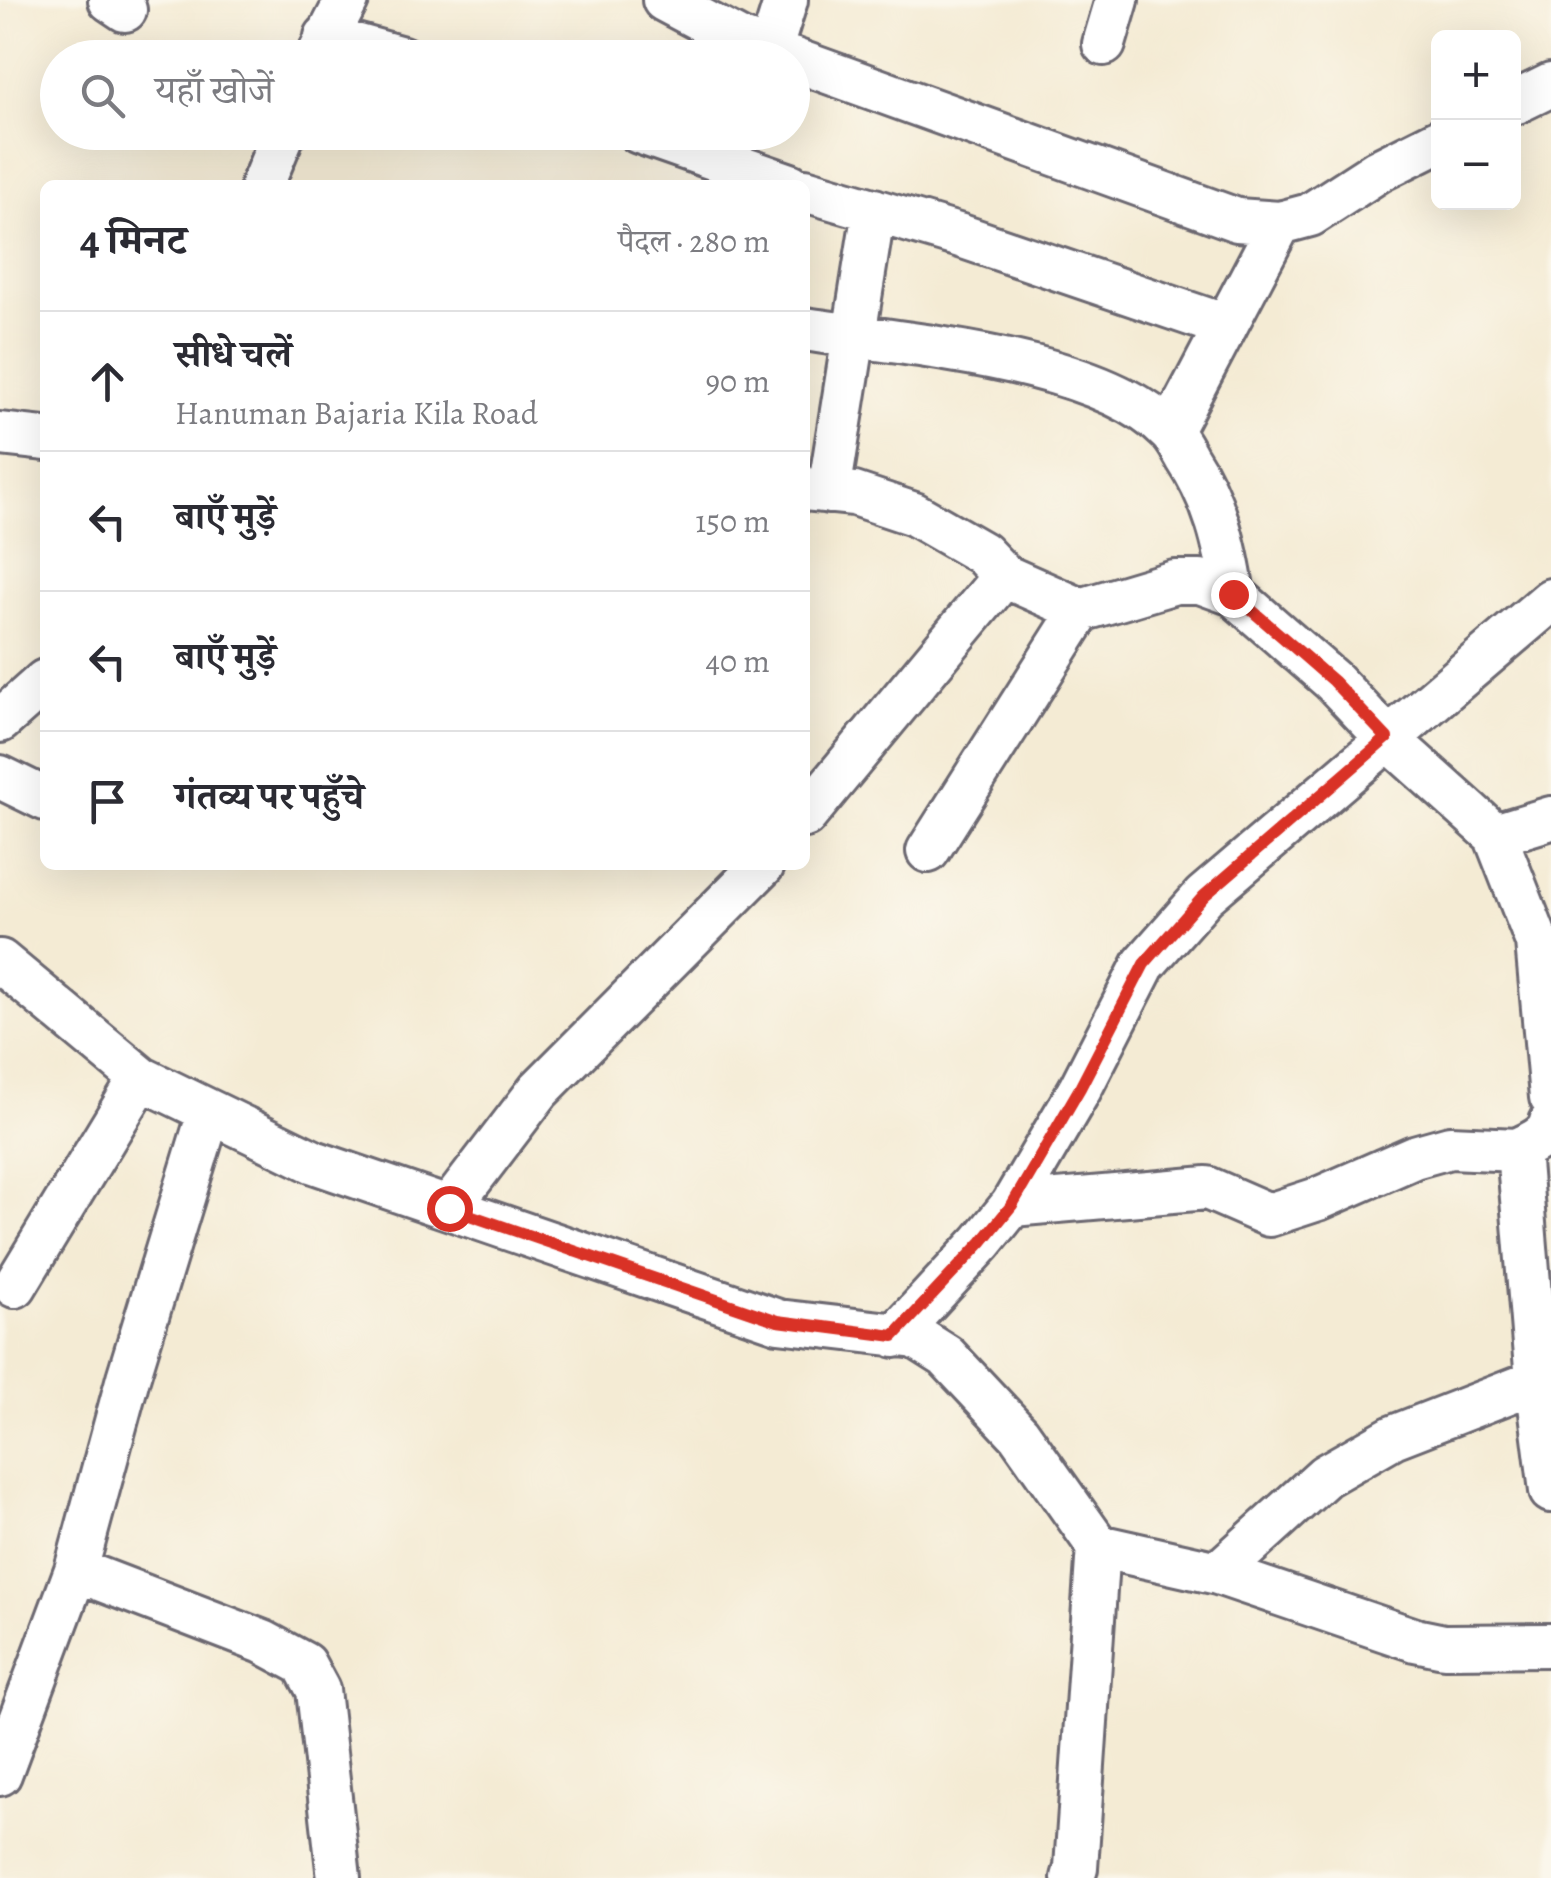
<!DOCTYPE html>
<html lang="hi">
<meta charset="utf-8">
<style>
body{margin:0;font-family:Alegreya,"Noto Serif Devanagari",serif;background:#f2f2f3;color:#2b2b33}
.controls{position:absolute;right:30px;top:30px;display:grid;overflow:hidden;border-radius:15px;box-shadow:0 10px 40px #0002}
.controls button{width:90px;height:90px;display:grid;place-items:center;padding:0;border:0;border-bottom:2px solid #e1e1e2;background:#fff;color:#2b2b33;font:50px sans-serif}
.stop{position:absolute;width:30px;height:30px;margin:-22px;border:8px solid #d93025;border-radius:50%;background:#fff}
.stop.end{background:#d93025;border-color:#fff;box-shadow:0 2px 10px #0008}
.list{margin:0;padding:0;list-style:none}
h2{display:flex;justify-content:space-between;align-items:center;height:130px;margin:0;padding:0 40px;font-size:42px}
h2 small{font-size:32px;font-weight:400;color:#7c7c81}
.list li{display:grid;grid-template-columns:65px 1fr auto;gap:30px;align-items:center;box-sizing:border-box;height:140px;padding:0 40px;border-top:2px solid #e1e1e2}
.list b{display:block;font-size:38px;white-space:nowrap}
.list p{margin:0;font-size:32px;white-space:nowrap;color:#7c7c81}
.list em{font-size:32px;font-style:normal;color:#7c7c81}
.icon{flex:none;width:55px;height:55px;fill:none;stroke:currentColor;stroke-width:2;stroke-linecap:round;stroke-linejoin:round}
.map{position:relative;flex:none;width:1551px;height:1878px;overflow:hidden}
.search{position:absolute;background:#fff;box-shadow:0 10px 40px #0002;left:40px;top:40px;width:770px;height:110px;display:flex;align-items:center;gap:25px;box-sizing:border-box;padding:0 35px;border-radius:55px;color:#7c7c81;font-size:38px}
.panel{position:absolute;background:#fff;box-shadow:0 10px 40px #0002;left:40px;top:180px;width:770px;height:690px;border-radius:15px}
.map>svg:first-child{display:block}
.lines{fill:none;stroke-linecap:round;stroke-linejoin:round}
.minor-casing{stroke:#6c6871;stroke-width:48}
.minor{stroke:#fff;stroke-width:42}
.route{stroke:#d93025;stroke-width:12}
</style>
<div class="map">
<svg width="1551" height="1878" viewBox="0 0 1551 1878">
<rect width="100%" height="100%" fill="#fbf7ec"/>
<filter id="ink" filterUnits="userSpaceOnUse"><feTurbulence type="fractalNoise" baseFrequency=".01" numOctaves="2"/><feDisplacementMap in="SourceGraphic" scale="20" xChannelSelector="R" yChannelSelector="G"/><feConvolveMatrix kernelMatrix="1 2 1 2 8 2 1 2 1" color-interpolation-filters="sRGB"/></filter>
<filter id="wash" filterUnits="userSpaceOnUse"><feTurbulence type="fractalNoise" baseFrequency=".0048" numOctaves="4" result="noise"/><feDisplacementMap in="SourceGraphic" scale="40" xChannelSelector="R" yChannelSelector="G"/><feGaussianBlur stdDeviation="2.25" result="paint"/><feColorMatrix in="noise" values="0 0 0 0 0 0 0 0 0 0 0 0 0 0 0 0 0 1.4 0 .05"/><feComposite in="paint" operator="in"/></filter>
<g filter="url(#wash)">
<rect width="100%" height="100%" fill="#f4ebd4"/>
</g>
<g filter="url(#ink)">
<g class="lines">
<g class="minor-casing">
<path id="minor" d="M110,0L125,10
M664,0L739,40L788,58
M326,37L402,58
M1104,44L1117,0
M770,51L786,0
M317,58L347,0
M792,59L1237,220L1280,223L1310,215L1378,171L1438,141
M1514,103L1551,85
M639,132L790,185
M262,185L284,132
M805,190L961,236L1226,326
M805,329C905,345 1098,358 1170,432C1177,439 1182,449 1187,458C1215,501 1225,543 1233,594
M1170,432L1280,223
M0,434L45,439
M805,489L854,494L914,514L982,553L1004,576L1081,610L1175,582H1200L1233,594L1333,681L1387,738L1495,835L1537,942L1551,1097
M829,492L874,210
M0,721L45,681
M0,777L45,799
M805,816L1004,576
M1495,835L1551,818
M928,851L1081,610
M0,961L141,1078L314,1162L778,1321L916,1337L946,1356L1019,1434L1098,1546L1076,1868L1073,1878
M1551,1122C1548,1137 1530,1143 1518,1150L1537,1381L1551,1491
M1012,1205L1207,1188L1269,1215L1318,1199L1414,1157L1450,1147L1518,1150
M449,1208L539,1090L763,865
M15,1286L141,1078
M895,1336L982,1242L1012,1205L1080,1089L1144,964L1204,896L1551,600
M1098,1546L1218,1573L1415,1640L1444,1646L1551,1645
M76,1570L263,1642L304,1664L318,1690L339,1878
M1218,1573L1325,1476L1393,1437L1537,1381
M0,1774L76,1570L128,1378L209,1113"/>
</g>
<use href="#minor" class="minor"/>
</g>
</g>
<g class="lines" filter="url(#ink)">
<path class="route" d="M449,1208L778,1321L894,1336L982,1242L1012,1205L1080,1088L1144,964L1204,896L1387,738L1333,681L1233,594"/>
</g>
</svg>
<div class="controls">
<button>+</button>
<button>−</button>
</div>
<div class="stop" style="left:449px;top:1208px"></div>
<div class="stop end" style="left:1233px;top:594px"></div>
<div class="search"><svg class="icon" aria-label="search" viewBox="0 0 24 24"><circle cx="10" cy="10" r="6"/><path d="M15 15l6 6"/></svg>यहाँ खोजें</div>
<section class="panel">
<h2>4 मिनट<small>पैदल · 280 m</small></h2>
<ul class="list">
<li><svg class="icon" aria-label="ahead" viewBox="0 0 24 24"><path d="M12 20V5M6 11l6-6 6 6"/></svg><div><b>सीधे चलें</b><p>Hanuman Bajaria Kila Road</p></div><em>90 m</em></li>
<li><svg class="icon" aria-label="left" viewBox="0 0 24 24"><path d="M17 20v-9H6M10 6l-5 5 5 5"/></svg><div><b>बाएँ मुड़ें</b></div><em>150 m</em></li>
<li><svg class="icon" aria-label="left" viewBox="0 0 24 24"><path d="M17 20v-9H6M10 6l-5 5 5 5"/></svg><div><b>बाएँ मुड़ें</b></div><em>40 m</em></li>
<li><svg class="icon" aria-label="arrive" viewBox="0 0 24 24"><path d="M6 21V4h12l-3 4 3 4H6"/></svg><div><b>गंतव्य पर पहुँचे</b></div></li>
</ul>
</section>
</div>
